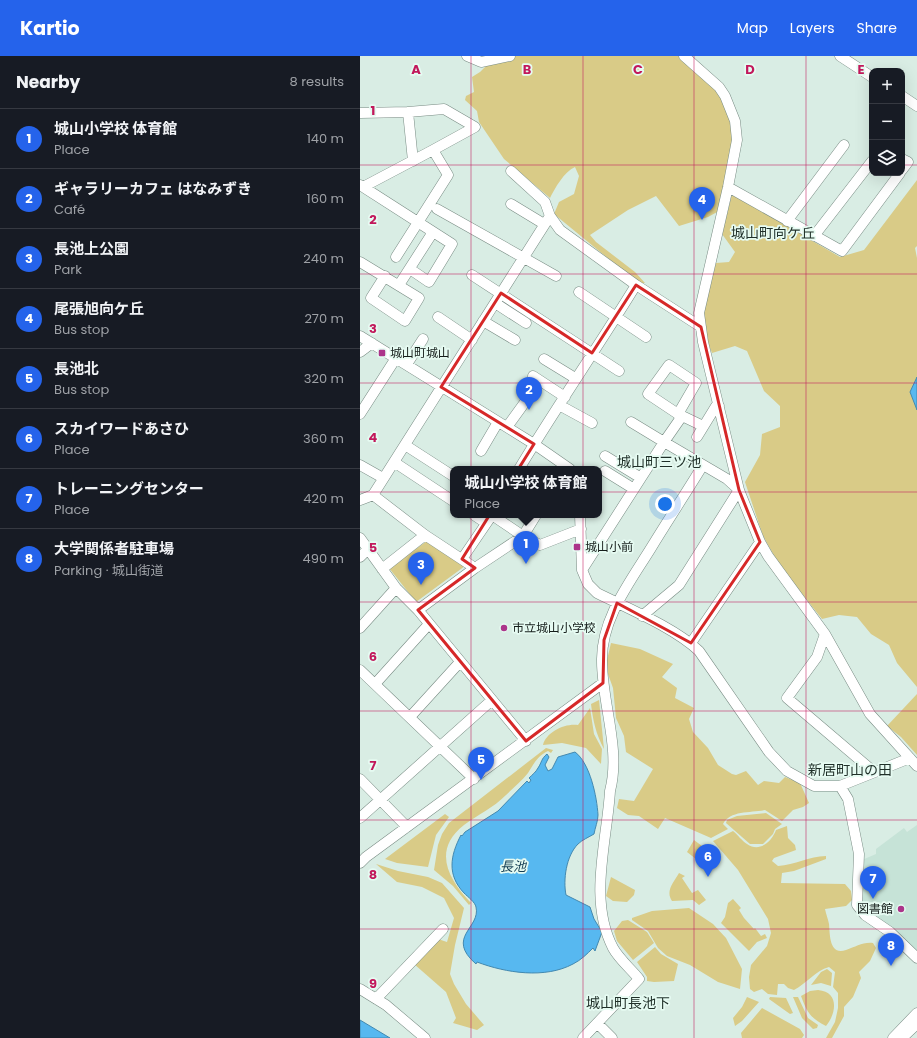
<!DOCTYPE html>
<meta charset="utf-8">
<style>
body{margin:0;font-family:Poppins,"Noto Sans JP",sans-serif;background:#20242c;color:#f1f3f6}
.controls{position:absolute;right:12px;top:12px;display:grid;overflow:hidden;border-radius:8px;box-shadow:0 4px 16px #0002}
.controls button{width:36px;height:36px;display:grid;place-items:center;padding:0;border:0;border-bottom:1px solid #363941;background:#171b24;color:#f1f3f6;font:20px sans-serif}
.you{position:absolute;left:305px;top:448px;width:14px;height:14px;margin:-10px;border:3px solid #fff;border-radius:50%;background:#1a73e8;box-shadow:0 0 0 6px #1a73e833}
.badge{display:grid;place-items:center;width:26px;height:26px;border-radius:50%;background:#2563eb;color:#fff;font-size:13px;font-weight:700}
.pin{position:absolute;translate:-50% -33px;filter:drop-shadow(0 1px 2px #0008)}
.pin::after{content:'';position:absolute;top:21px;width:14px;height:12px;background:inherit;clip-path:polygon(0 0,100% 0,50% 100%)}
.popup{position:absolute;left:90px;top:410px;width:152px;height:52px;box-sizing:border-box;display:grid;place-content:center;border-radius:8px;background:#171b24;filter:drop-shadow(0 1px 3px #0005);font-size:13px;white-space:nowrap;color:#9ea1a6}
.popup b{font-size:15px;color:#f1f3f6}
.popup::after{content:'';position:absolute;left:50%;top:100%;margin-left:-8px;border:8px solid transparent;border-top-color:#171b24}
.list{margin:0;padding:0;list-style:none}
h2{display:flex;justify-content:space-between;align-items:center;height:52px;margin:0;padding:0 16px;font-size:17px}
h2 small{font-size:13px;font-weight:400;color:#9ea1a6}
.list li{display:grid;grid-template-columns:26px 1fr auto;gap:12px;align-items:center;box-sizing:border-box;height:60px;padding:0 16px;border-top:1px solid #363941}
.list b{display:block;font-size:15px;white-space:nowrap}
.list p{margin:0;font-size:13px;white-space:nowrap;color:#9ea1a6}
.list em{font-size:13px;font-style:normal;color:#9ea1a6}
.icon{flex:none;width:22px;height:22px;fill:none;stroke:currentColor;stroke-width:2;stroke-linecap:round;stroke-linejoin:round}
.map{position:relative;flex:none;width:557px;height:982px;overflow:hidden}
header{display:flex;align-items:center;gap:24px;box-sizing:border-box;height:56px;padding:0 20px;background:#2563eb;color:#fff}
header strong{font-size:19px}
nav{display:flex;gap:22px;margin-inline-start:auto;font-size:14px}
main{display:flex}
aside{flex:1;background:#171b24}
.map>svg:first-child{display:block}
.built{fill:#c6e3d7}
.green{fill:#d9cb87}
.water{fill:#57b8f0;stroke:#4389b0}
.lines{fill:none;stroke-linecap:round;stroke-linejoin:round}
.minor-casing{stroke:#788b83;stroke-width:11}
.minor{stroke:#fff;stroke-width:10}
.marked{fill:none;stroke:#d62828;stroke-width:3;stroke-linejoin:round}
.grid{fill:none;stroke:#c2185b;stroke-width:1;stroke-opacity:0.55}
.poi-dot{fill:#ac348a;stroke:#e6fbf2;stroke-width:1.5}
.labels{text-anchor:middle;stroke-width:3.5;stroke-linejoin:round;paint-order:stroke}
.poi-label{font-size:12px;fill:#141c19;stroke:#e6fbf2;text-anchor:start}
.water-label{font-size:13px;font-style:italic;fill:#133c53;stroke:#e6fbf2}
.quarter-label{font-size:14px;fill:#1f2f28;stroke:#e6fbf2}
.grid-label{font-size:13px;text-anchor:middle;font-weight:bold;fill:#c2185b;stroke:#e6fbf2;stroke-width:3.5;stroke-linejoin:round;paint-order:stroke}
</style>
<header>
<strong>Kartio</strong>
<nav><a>Map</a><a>Layers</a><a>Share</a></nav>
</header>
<main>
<aside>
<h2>Nearby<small>8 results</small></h2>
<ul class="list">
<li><span class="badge">1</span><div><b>城山小学校 体育館</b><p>Place</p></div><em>140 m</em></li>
<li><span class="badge">2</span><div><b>ギャラリーカフェ はなみずき</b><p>Café</p></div><em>160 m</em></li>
<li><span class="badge">3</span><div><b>長池上公園</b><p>Park</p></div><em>240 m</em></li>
<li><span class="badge">4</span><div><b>尾張旭向ケ丘</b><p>Bus stop</p></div><em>270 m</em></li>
<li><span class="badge">5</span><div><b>長池北</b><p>Bus stop</p></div><em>320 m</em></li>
<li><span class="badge">6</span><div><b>スカイワードあさひ</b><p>Place</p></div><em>360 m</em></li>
<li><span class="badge">7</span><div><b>トレーニングセンター</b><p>Place</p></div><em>420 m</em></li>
<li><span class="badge">8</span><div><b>大学関係者駐車場</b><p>Parking · 城山街道</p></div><em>490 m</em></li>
</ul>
</aside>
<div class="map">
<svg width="557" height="982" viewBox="0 0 557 982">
<rect width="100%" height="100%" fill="#d9ede4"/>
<path class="built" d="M557,769V898L504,857L498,833L502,804L516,798V793L544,772L547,776Z"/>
<path class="green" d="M156,0H322L358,32L372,65L373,83L359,155L348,161L319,170L296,140L268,154L230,179L236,186L275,216L285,227H278L194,158L199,146L214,138L219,120L215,111C204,116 195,132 190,142L144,103L119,66L117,55L105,44L106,40L114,36L112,21L120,16L130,6Z
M557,124V190L555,192L557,202V631L537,607L529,589L511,578L497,561L479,559L462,563L420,510L403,480L385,426L400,399L402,378L420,371V350L404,335L387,295L375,290L352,297L344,277L342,257L356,207L369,206L375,196L362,178L372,138L480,201L504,194Z
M67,485L105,510L56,546L29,512Z
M251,587L280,593L313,608L302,621L317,632L315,642L334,652L329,663L333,676L348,692L358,709L372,718L376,719L386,715L398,729L404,725L419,727L425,721L440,727L449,747L443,751L433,754L422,765L405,754C391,757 370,754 363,768L368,773L351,782L305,762L298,773L279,760L268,759L257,752L259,743L274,745L293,713L266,696L264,680L256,662L253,632L248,618L247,604Z
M557,638V699L541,681L527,670Z
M239,644L244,693C236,678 233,665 231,648Z
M230,652L234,678L242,693L241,708L226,692L202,687L183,689C186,676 205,667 218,669Z
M186,692L193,694L191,697L188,695C177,700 174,708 168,717C162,725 153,732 146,739C133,752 119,758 104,769C72,794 88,823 111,847L109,849L93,830L74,814L78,789L82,778L89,767Z
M406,757L422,768L415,773L413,778L403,788H390L366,767L367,764L377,760Z
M85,758L89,761L76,779L68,811L37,807L25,803Z
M427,770L428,782L435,789L436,794L414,802L412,805L418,810C435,809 449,800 466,800V803L434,815L422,817L421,827L485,828L491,835L492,844L486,850L465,853C466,858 468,863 469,868C470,878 469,900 486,894C496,891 502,886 513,887L516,892L510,905L499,916L501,922L493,941L484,951V960L472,982H466L475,966L478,952V937L473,931L475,916L469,911C455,915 447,927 434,934L428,932L424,928H418L417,939L408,938L402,933L394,936L390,933L389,921L391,909L407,890L411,877L408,863L378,814L353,785L373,775C378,779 382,785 387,788C400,797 412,785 416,774Z
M334,784L346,793L336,803L327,796Z
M16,808L38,815L68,821L82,827L104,852L95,889L90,918L94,928L106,948L124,969L117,974L93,967L96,962L86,936L54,908L78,883L87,886L94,862L84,842L62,831L37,826Z
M319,817L325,820L322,822L332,837L338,834L346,844L339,849L333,844L312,845C305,835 314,826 319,817Z
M251,821L275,834L274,839L267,846L253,845L246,840Z
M373,843L381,852L379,854L384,862L394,873L395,872L401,880L405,878L407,882L397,886L389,895L361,867L365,861L368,847Z
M329,852L353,868L366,882L382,913L380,933L358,926L330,909L307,900L298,892L288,875L272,864V862L292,855Z
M268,864L287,876L294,887L273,904L257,885L254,875L262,865Z
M295,891L301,898L318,908L314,925L294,926L287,925V921L277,906Z
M467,913L472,917L471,930L461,927L451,929L461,916Z
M458,934C480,936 476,958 466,970C450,962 447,956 441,940L450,935Z
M387,941L399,946L382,965L375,970L373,962L382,951Z
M410,941L426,942L433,957L430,958L409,943Z
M433,941H438L448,962L458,969L457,972L453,973L442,962Z
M402,952L440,973L444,979L442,982H382L381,977Z"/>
<path class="water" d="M557,321V354L550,336Z
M215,696C230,707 237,741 238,759C238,765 235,772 234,778C229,781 222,784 218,788C206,800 203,824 206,839L230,851L234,863L242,876L235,895L233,892C227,898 221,904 213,908C185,923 146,917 117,906L116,908C85,881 121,872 116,851C115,846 108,841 104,837C87,819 90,800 101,779L102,780L105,776L138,755L167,725L169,727L171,724L169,722C172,719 176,716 178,712C182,706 181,703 187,698L189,701L185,709L188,715L192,713L198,701Z
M0,964L30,982H0Z"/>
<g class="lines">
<g class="minor-casing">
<path id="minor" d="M107,0L121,6L150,0
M324,0L359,31L365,40L375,65L377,84L368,131L339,257L343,286L379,434L400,486L408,500L465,578L510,658L557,710
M480,0L512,21
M542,40L557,50
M0,57L48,56
M542,103L548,106L542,114
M53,105L48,56L84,53L115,71L73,94
M151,115L185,146L190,160L200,174L276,229
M0,129L92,188L69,226L50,213
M3,131L73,94L88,119L36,201
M368,131L482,195L540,117
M151,148L184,168
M77,153L196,220
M427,165L484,89
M454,180L512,105
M0,206L59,242L45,265L11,242L25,220
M112,219L259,315
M39,229L73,176
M219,236L286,281
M135,247L166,267
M78,261L112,284
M123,265L155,284
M0,280L174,388L210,413
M0,296L12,287
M184,303L215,322
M47,308L63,283
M173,320L205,341
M199,349L232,367
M0,358L36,302
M271,366L304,386L320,363L318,358L336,327L309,309L288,338L318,358L343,370
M147,371L168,342
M337,381L356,350H359
M45,389L93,420
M121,395L138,366
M245,400L281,422
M34,406L93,445
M0,409L23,422
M159,413C197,350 238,291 276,229L341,271
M245,415L274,433
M13,439L65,479L115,512
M0,444L13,439L190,160
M114,459L126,467
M132,459L163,480L180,489L221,473
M220,459L222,514L228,528L237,537C267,552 315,572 339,595L409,696L427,715L454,730H480L550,702
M0,482L36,532L58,554L166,685
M0,501L8,493
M102,503L132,459
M22,513L65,479
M222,514L304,386L367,423L379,434L319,529L282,560
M58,554L115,512L163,480L176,459
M0,572L36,532
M465,578L457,601L427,642L514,716
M331,587L400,486
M0,614L114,723
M15,628L69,568
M50,661L100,606
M0,723L47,771
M480,730L488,743L499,798L497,849L505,859L530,876L557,902
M0,762L132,644
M0,807L6,801L243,627
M0,933L26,949L65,982
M16,943L83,873
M238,968L252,982
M223,982L279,923C271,913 259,903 253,892C228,844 247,786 250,735C261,693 242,648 242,605C241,563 270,526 291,492C308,464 326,437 343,409
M533,982L557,957
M542,982L557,968"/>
</g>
<use href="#minor" class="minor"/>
</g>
<path class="marked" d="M276,229L341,271L379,434L400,486L331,587L257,547L244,584L243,627L166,685L58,554L115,512L102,503L174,388L81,331L141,237L232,297Z"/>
<path class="grid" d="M111,0V982M223,0V982M334,0V982M446,0V982M0,109H512M542,109H557M0,218H557M0,327H557M0,436H557M0,546H557M0,655H557M0,764H557M0,873H557"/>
<g class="poi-dot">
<rect x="18" y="293" width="8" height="8" rx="2"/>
<rect x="213" y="487" width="8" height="8" rx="2"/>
<circle cx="144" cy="572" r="4"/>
<circle cx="541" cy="853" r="4"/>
</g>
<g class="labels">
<g class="poi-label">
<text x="30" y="301">城山町城山</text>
<text x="225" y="495">城山小前</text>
<text x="152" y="576">市立城山小学校</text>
<text x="533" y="857" text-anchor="end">図書館</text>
</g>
<g class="water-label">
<text x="153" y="815">長池</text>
</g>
<g class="quarter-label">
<text x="413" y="182">城山町向ケ丘</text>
<text x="299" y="411">城山町三ツ池</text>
<text x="490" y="719">新居町山の田</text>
<text x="268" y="952">城山町長池下</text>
</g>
</g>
<g class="grid-label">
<text x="56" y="18">A</text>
<text x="167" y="18">B</text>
<text x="278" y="18">C</text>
<text x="390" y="18">D</text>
<text x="501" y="18">E</text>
<text x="13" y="59">1</text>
<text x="13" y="168">2</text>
<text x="13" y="277">3</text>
<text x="13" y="386">4</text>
<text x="13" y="496">5</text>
<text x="13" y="605">6</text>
<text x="13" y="714">7</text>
<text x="13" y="823">8</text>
<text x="13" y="932">9</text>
</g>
</svg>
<div class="controls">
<button>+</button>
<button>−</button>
<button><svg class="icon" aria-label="layers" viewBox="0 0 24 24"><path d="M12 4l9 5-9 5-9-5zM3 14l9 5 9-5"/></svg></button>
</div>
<div class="you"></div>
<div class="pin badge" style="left:166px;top:508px">1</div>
<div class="popup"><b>城山小学校 体育館</b>Place</div>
<div class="pin badge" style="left:169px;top:354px">2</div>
<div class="pin badge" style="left:61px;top:529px">3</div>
<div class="pin badge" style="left:342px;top:164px">4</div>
<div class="pin badge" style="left:121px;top:724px">5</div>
<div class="pin badge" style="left:348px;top:821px">6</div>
<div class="pin badge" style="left:513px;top:843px">7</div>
<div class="pin badge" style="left:531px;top:910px">8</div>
</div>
</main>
